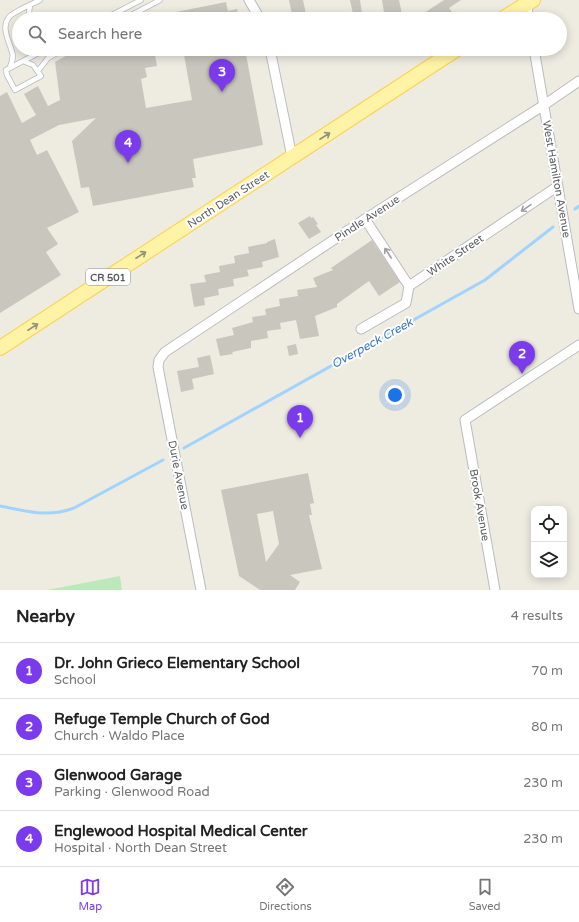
<!DOCTYPE html>
<meta charset="utf-8">
<style>
body{margin:0;font-family:"Varela Round",sans-serif;background:#f2f2f2;color:#222}
.controls{position:absolute;right:12px;bottom:12px;display:grid;overflow:hidden;border-radius:8px;box-shadow:0 2px 10px #0003}
.controls button{width:36px;height:36px;display:grid;place-items:center;padding:0;border:0;border-bottom:1px solid #e0e0e0;background:#fff;color:#222;font:20px sans-serif}
.you{position:absolute;left:395px;top:395px;width:14px;height:14px;margin:-10px;border:3px solid #fff;border-radius:50%;background:#1a73e8;box-shadow:0 0 0 6px #1a73e833}
.badge{display:grid;place-items:center;width:26px;height:26px;border-radius:50%;background:#7c3aed;color:#fff;font-size:13px;font-weight:700}
.pin{position:absolute;translate:-50% -33px;filter:drop-shadow(0 1px 2px #0008)}
.pin::after{content:'';position:absolute;top:21px;width:14px;height:12px;background:inherit;clip-path:polygon(0 0,100% 0,50% 100%)}
.list{margin:0;padding:0;list-style:none}
h2{display:flex;justify-content:space-between;align-items:center;height:52px;margin:0;padding:0 16px;font-size:17px}
h2 small{font-size:13px;font-weight:400;color:#767676}
.list li{display:grid;grid-template-columns:26px 1fr auto;gap:12px;align-items:center;box-sizing:border-box;height:56px;padding:0 16px;border-top:1px solid #e0e0e0}
.list b{display:block;font-size:15px;white-space:nowrap}
.list p{margin:0;font-size:13px;white-space:nowrap;color:#767676}
.list em{font-size:13px;font-style:normal;color:#767676}
.icon{flex:none;width:22px;height:22px;fill:none;stroke:currentColor;stroke-width:2;stroke-linecap:round;stroke-linejoin:round}
.map{position:relative;flex:none;width:579px;height:590px;overflow:hidden}
.search{position:absolute;background:#fff;box-shadow:0 2px 10px #0003;left:12px;right:12px;top:12px;height:44px;display:flex;align-items:center;gap:10px;box-sizing:border-box;padding:0 14px;border-radius:22px;color:#767676;font-size:15px}
.sheet{height:276px;background:#fff}
nav{display:flex;justify-content:space-around;align-items:center;box-sizing:border-box;height:56px;border-top:1px solid #e0e0e0;background:#fff;font-size:11px;color:#767676}
nav a{display:grid;justify-items:center;gap:2px}
nav .on{color:#7c3aed}
.map>svg:first-child{display:block}
.garden{fill:#bbe9bc}
.lines{fill:none;stroke-linecap:round;stroke-linejoin:round}
.stream{stroke:#a1d3ff;stroke-width:3}
.building{fill:#c9c6be;fill-rule:evenodd}
.lane-casing{stroke:#b9bcc2;stroke-width:6}
.street-casing{stroke:#b9bcc2;stroke-width:11}
.primary-casing{stroke:#fed14b;stroke-width:16}
.lane{stroke:#fff;stroke-width:4.5}
.street{stroke:#fff;stroke-width:9}
.primary{stroke:#fff3a6;stroke-width:14}
.oneway{stroke:#94927b}
.oneway2{stroke:#9c9ea2}
.labels{text-anchor:middle;stroke-width:4;stroke-linejoin:round;paint-order:stroke}
.shield{fill:#fff;stroke:#8c8e92;stroke-width:1}
.shield-label{font-size:10px;font-weight:bold;fill:#5a5e64}
.street-label{font-size:11px;fill:#5a5e64;stroke:#fff}
.water-label{font-size:12px;font-style:italic;fill:#3678c4;stroke:#fff}
</style>
<div class="map">
<svg width="579" height="590" viewBox="0 0 579 590">
<rect width="100%" height="100%" fill="#eeece1"/>
<path class="garden" d="M120,576L122,590H47Z"/>
<g class="lines">
<path class="stream" d="M575,209L579,206
M184,448L485,280L553,227
M0,506C27,511 47,518 74,508L163,460"/>
</g>
<path class="building" d="M289,0H303L307,19H293Z
M350,0H360L363,19H354Z
M382,0H399L403,19H385Z
M444,0H461L449,8L455,16L450,19H415Z
M226,2L228,11L237,9L239,19H177L176,12Z
M78,49H151V51L154,50L157,66L145,68L147,77L141,79L146,108L192,100L183,49H245L263,145L193,159L196,178H192L194,187L93,206L89,187L81,188L72,141L96,118L59,125L30,140L37,155L47,150L79,212L47,228L58,244L46,252L61,275L0,313V96L7,92L22,123L36,115L24,94L38,86L48,106L60,100L55,62Z
M310,216L311,218L313,217L318,224L316,225L321,232L309,239L298,223Z
M275,239L279,257L262,262L263,267L247,270L249,276L233,279L234,286L218,289L219,295L204,298L205,305L194,307L190,284L206,282L204,275L220,272L219,266L235,263L234,256L249,253L248,247L267,243V242Z
M372,240L400,282L379,296L369,281L337,304V307L315,316L319,336L300,339L296,320L280,323L281,329L267,331L268,338L251,341V348L232,352L233,354L220,356L216,339L234,335L232,328L253,322L252,317L266,315L265,309L280,306L279,299L298,296L297,290L317,287L313,278L333,270L331,268Z
M296,344L298,354L289,356L287,346Z
M210,355L214,374L192,379L194,389L181,392L177,371L199,367L197,358Z
M308,473L314,503L310,504L312,515H309L322,569L290,575L300,582L295,590H260L239,576L221,490ZM273,511L279,544L266,562L257,514Z"/>
<g class="lines">
<g class="lane-casing">
<path id="lane" d="M28,19L30,5
M104,19L141,0
M124,19L160,0
M23,61L33,65L41,76L15,90L7,75L6,70Z
M23,61L46,49
M10,67C12,62 14,57 12,52C9,40 0,27 10,16C19,9 30,5 40,0
M38,71L48,58L64,49"/>
</g>
<g class="street-casing">
<path id="street" d="M249,0L260,19
M526,1L529,19
M270,49L292,157
M534,49L579,309
M365,219L409,286
M361,329L406,303L409,286L558,186
M201,590L158,367L159,360L165,352L365,219L544,105L579,81
M495,590L465,420L579,345"/>
</g>
<g class="primary-casing">
<path id="primary" d="M502,19L533,0
M0,348L457,49"/>
</g>
<use href="#lane" class="lane"/>
<use href="#street" class="street"/>
<use href="#primary" class="primary"/>
</g>
<defs><path id="oneway-shaft" d="M-6 0H5M1.5-3L5.5 0L1.5 3" fill="none" stroke-width="1.6" stroke-linecap="round" stroke-linejoin="round"/></defs>
<g class="oneway">
<use href="#oneway-shaft" transform="translate(325 136) rotate(-33)"/>
<use href="#oneway-shaft" transform="translate(141 255) rotate(-33)"/>
<use href="#oneway-shaft" transform="translate(33 327) rotate(-33)"/>
</g>
<g class="oneway2">
<use href="#oneway-shaft" transform="translate(526 208) rotate(146)"/>
<use href="#oneway-shaft" transform="translate(388 253) rotate(-123)"/>
</g>
<g class="labels">
<rect class="shield" x="86" y="269" width="44" height="16" rx="3"/>
<g class="shield-label">
<text x="108" y="281">CR 501</text>
</g>
<g class="street-label">
<text transform="translate(557 179) rotate(80)" y="4">West Hamilton Avenue</text>
<text transform="translate(228 199) rotate(-33)" y="4">North Dean Street</text>
<text transform="translate(367 218) rotate(-33)" y="4">Pindle Avenue</text>
<text transform="translate(455 255) rotate(-34)" y="4">White Street</text>
<text transform="translate(179 475) rotate(79)" y="4">Durie Avenue</text>
<text transform="translate(480 505) rotate(80)" y="4">Brook Avenue</text>
</g>
<g class="water-label">
<text transform="translate(372 343) rotate(-29)" y="4">Overpeck Creek</text>
</g>
</g>
</svg>
<div class="controls">
<button><svg class="icon" aria-label="locate" viewBox="0 0 24 24"><circle cx="12" cy="12" r="6"/><path d="M12 2v4M12 18v4M2 12h4M18 12h4"/></svg></button>
<button><svg class="icon" aria-label="layers" viewBox="0 0 24 24"><path d="M12 4l9 5-9 5-9-5zM3 14l9 5 9-5"/></svg></button>
</div>
<div class="you"></div>
<div class="pin badge" style="left:300px;top:438px">1</div>
<div class="pin badge" style="left:522px;top:374px">2</div>
<div class="pin badge" style="left:222px;top:92px">3</div>
<div class="pin badge" style="left:128px;top:163px">4</div>
<div class="search"><svg class="icon" aria-label="search" viewBox="0 0 24 24"><circle cx="10" cy="10" r="6"/><path d="M15 15l6 6"/></svg>Search here</div>
</div>
<section class="sheet">
<h2>Nearby<small>4 results</small></h2>
<ul class="list">
<li><span class="badge">1</span><div><b>Dr. John Grieco Elementary School</b><p>School</p></div><em>70 m</em></li>
<li><span class="badge">2</span><div><b>Refuge Temple Church of God</b><p>Church · Waldo Place</p></div><em>80 m</em></li>
<li><span class="badge">3</span><div><b>Glenwood Garage</b><p>Parking · Glenwood Road</p></div><em>230 m</em></li>
<li><span class="badge">4</span><div><b>Englewood Hospital Medical Center</b><p>Hospital · North Dean Street</p></div><em>230 m</em></li>
</ul>
</section>
<nav>
<a class="on"><svg class="icon" aria-label="map" viewBox="0 0 24 24"><path d="M3 6l6-2 6 2 6-2v14l-6 2-6-2-6 2zM9 4v14M15 6v14"/></svg>Map</a>
<a><svg class="icon" aria-label="directions" viewBox="0 0 24 24"><path d="M12 3l9 9-9 9-9-9zM9 14v-3h6M13 9l2 2-2 2"/></svg>Directions</a>
<a><svg class="icon" aria-label="saved" viewBox="0 0 24 24"><path d="M7 4h10v16l-5-4-5 4z"/></svg>Saved</a>
</nav>
